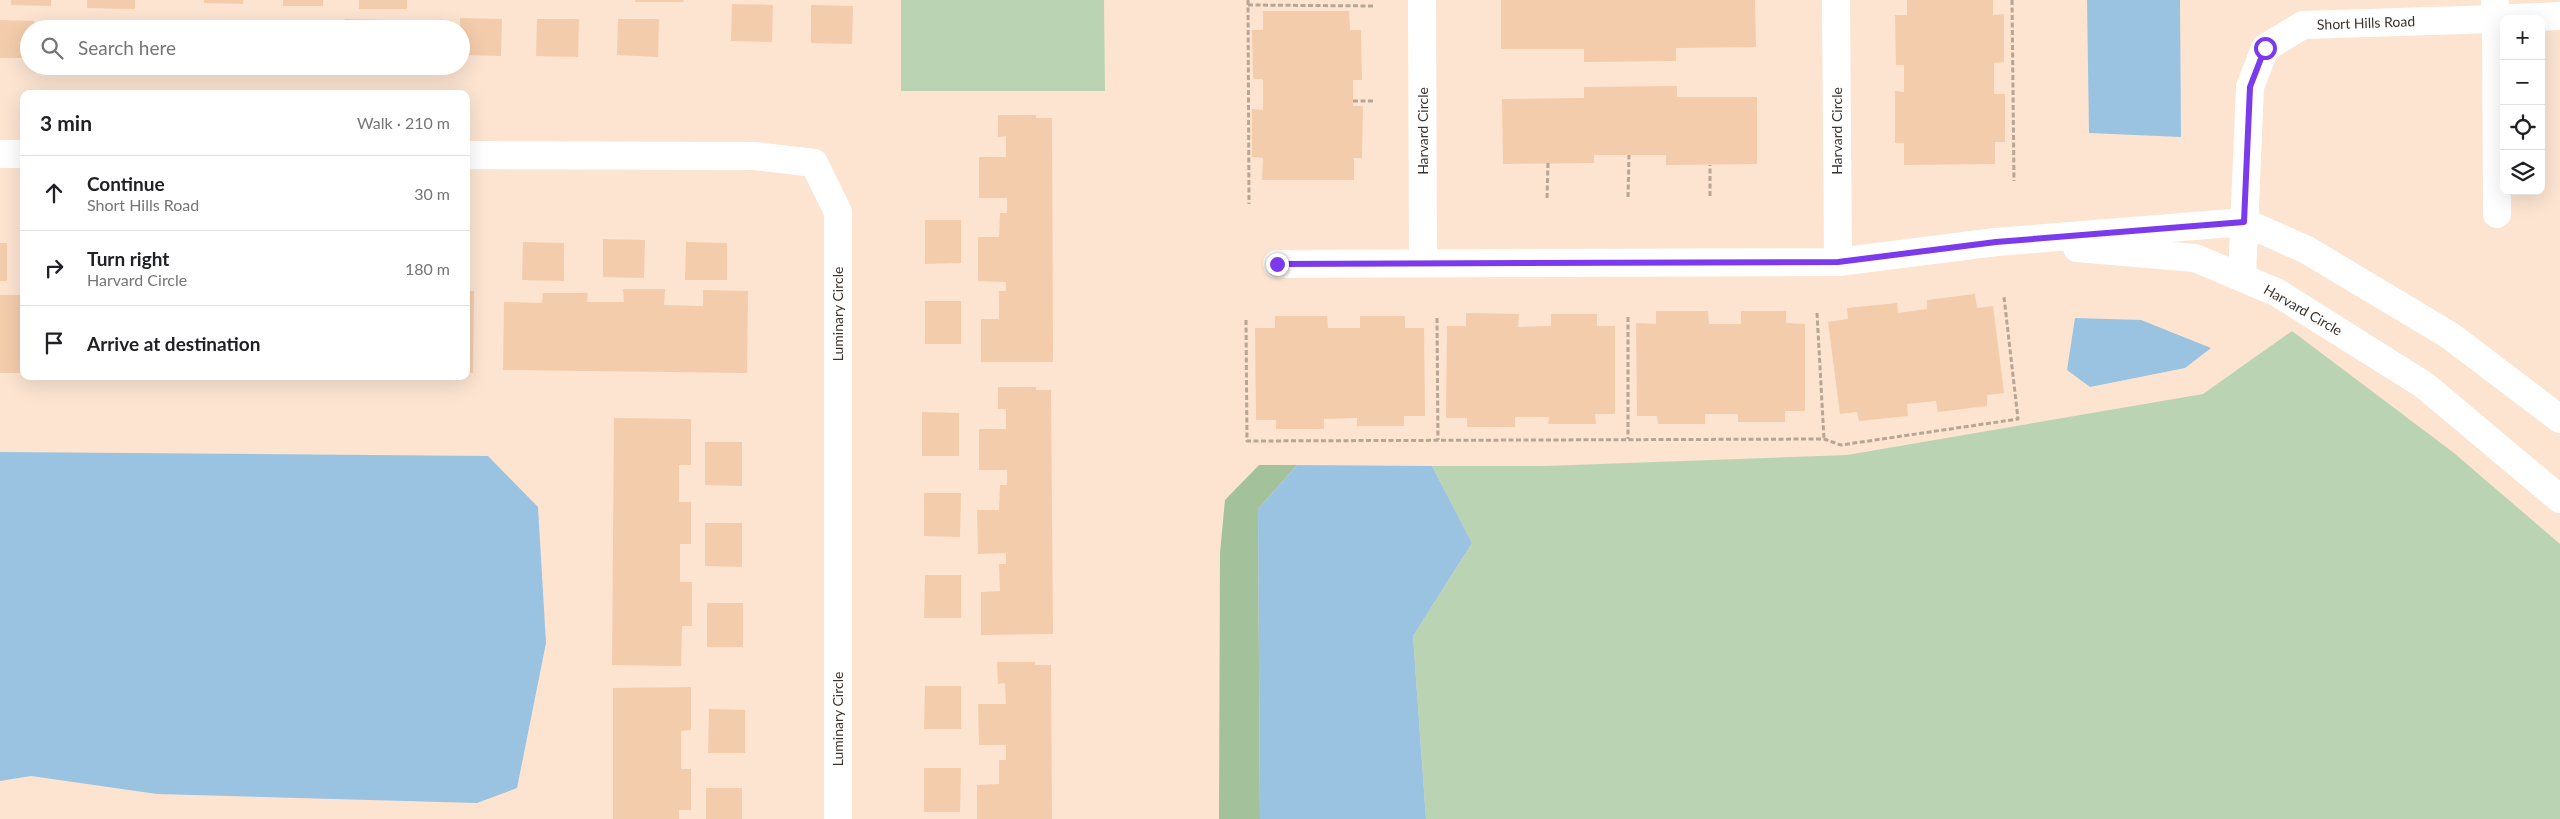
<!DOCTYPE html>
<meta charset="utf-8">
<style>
body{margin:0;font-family:Lato,sans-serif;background:#f2f2f2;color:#202124}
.controls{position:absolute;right:15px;top:15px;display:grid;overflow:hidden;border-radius:10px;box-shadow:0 5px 20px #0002}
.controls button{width:45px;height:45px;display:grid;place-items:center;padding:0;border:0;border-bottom:1px solid #e0e0e0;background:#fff;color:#202124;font:25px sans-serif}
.stop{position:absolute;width:15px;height:15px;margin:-11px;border:4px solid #7c3aed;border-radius:50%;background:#fff}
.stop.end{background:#7c3aed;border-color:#fff;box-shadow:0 1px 5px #0008}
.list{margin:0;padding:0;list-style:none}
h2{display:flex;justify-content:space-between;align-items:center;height:65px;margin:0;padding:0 20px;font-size:21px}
h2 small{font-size:16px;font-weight:400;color:#757577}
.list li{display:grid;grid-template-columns:32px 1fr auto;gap:15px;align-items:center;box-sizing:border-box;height:75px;padding:0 20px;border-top:1px solid #e0e0e0}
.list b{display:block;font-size:19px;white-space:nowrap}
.list p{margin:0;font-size:16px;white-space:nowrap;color:#757577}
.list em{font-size:16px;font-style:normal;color:#757577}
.icon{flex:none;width:28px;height:28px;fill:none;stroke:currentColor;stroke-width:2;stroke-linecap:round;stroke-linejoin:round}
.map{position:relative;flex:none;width:2560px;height:819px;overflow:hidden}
.search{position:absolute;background:#fff;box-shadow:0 5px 20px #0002;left:20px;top:20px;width:450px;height:55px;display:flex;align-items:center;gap:12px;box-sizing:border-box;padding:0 18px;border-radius:28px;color:#757577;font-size:19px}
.panel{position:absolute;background:#fff;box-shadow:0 5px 20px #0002;left:20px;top:90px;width:450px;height:290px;border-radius:10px}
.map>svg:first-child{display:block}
.green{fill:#bad4b3}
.forest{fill:#a3c19b}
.water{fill:#99c3e0}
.building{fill:#f3ccac}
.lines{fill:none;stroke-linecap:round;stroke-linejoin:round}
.path{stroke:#b7a596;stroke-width:3;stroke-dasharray:5 2.5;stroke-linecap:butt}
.minor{stroke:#fff;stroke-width:28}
.route{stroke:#7c3aed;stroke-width:6}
.labels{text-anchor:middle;stroke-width:4.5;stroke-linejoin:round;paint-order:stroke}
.street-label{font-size:14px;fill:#3c332c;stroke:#fff}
</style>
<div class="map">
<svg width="2560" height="819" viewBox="0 0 2560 819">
<rect width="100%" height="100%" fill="#fce4d1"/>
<path class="green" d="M901,0H1104L1105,91H901Z
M2292,331L2454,453L2560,544V819H1426L1413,636L1472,543L1432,466H1545L1847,455L2203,394Z"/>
<path class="forest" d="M1259,465H1297L1258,509L1260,819H1219L1220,553L1225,500Z"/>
<path class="water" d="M2087,0H2180L2181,137L2089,133Z
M2075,318L2141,320L2211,348L2185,368L2090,387L2067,370Z
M0,452L488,456L538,507L546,643L517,788L477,803L157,794L31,776L0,781Z
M1297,465L1432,466L1472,543L1413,636L1426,819H1260L1258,509Z"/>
<path class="building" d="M11,0H51V6L11,5Z
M87,0H135V9L87,8Z
M204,0H243V4L204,3Z
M283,0H323V6H283Z
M359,0H407V9H359Z
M635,0H684L683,2H635Z
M1501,0H1755L1756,47L1676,48V61L1584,62V49H1501Z
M1907,0H1993V15L2004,14V62L1994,63V94H2005V142H1995V164L1904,165V143H1895V91L1904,92V65H1896L1895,15H1907Z
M732,4L773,5L772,42L731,41Z
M811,5L853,6L852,44L811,43Z
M1263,11H1349L1350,30H1361L1362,80H1353V106H1363L1362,158H1354V180H1262L1263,158L1252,157V109L1263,110V79H1253L1252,30H1263Z
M460,18L502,19L501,56L461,55Z
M345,19L386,20V29H345Z
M537,19H579L578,57L536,56Z
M618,19H659L658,57L617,55Z
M0,20L34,21V29H29V58H0Z
M183,20L225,21V29H183Z
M266,21L307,22V29H266Z
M71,22L113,23V29H71Z
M1677,86V97H1757V164L1666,165V155H1594V163L1503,164L1502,99L1584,98V87Z
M998,115H1036V118H1052L1053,362H981V319H999V291H1006V282L978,281V237H999L1000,213H1007V198H979V157H1006V136L998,137Z
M925,220H961V263L925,264Z
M603,239L645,240L644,278L603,277Z
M523,242L564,243V281L522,280Z
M686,242L727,243V280H685Z
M0,243H7V281H0Z
M623,289H665L664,305L703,306V290L748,291L747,373L503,370L504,302L542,303L543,293H588L587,302H624Z
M466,291H474L473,373H466Z
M1975,294L1977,308L1993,306L2004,393L1987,395V406L1938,412L1936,401L1907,404L1908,416L1859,421L1857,412L1840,414L1828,322L1848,319L1847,308L1897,303L1898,313L1927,309V300Z
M0,295H24V373H0Z
M925,301H961V344H925Z
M1656,311H1708L1709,324H1741V311H1786V323L1805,324V411H1785V422H1738V414H1705V424H1658L1657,416H1637L1636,323L1656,324Z
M1466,313L1519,314L1518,327L1551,326V314H1597V326H1615V414H1595L1596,424H1548L1549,417H1515V427H1467V418H1446L1447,326H1466Z
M1275,316H1327L1328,328H1360V316H1405V328H1424L1425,416H1404V426H1357V418L1324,419V429H1276V420H1256L1255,328H1275Z
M998,387H1036V390H1051L1053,634L981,635V592L1000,591L999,564H1006V553L978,554L977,510H999L1000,485H1007V470H979V429H1006V409H998Z
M922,412L959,413V456H922Z
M614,418L691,419V465H679V502H691V544H680V582H692V626H682L681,666L612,665Z
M705,442H742V486L705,485Z
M924,493H961L960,537L924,536Z
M705,523H742V567L705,566Z
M925,575H961V618H924Z
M707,603H743V647H707Z
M997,662H1035V665H1051L1052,819H977V785L999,784V760H1006V745H979L978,704H1006L1005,683L998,684Z
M925,686H961V729H924Z
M691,687V730L681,731V769H691V810H679V819H613V688Z
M709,709L745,710V753H708Z
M924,768H961L960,812H924Z
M706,788H742V819H706Z"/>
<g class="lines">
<path class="path" d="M1248,0L1249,204
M2012,0L2014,181
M1248,5L1374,6
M1353,101H1375
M1710,196V165
M1628,197L1629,155
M1547,198L1548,163
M1817,313L1824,439
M1628,317V439
M1437,318L1438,440
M1246,320L1247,441L1824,439L1841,445L2018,419L2004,297"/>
<path class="minor" d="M1422,0L1423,263
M1836,0L1838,262
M0,154H24
M466,155L754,156L814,163L838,212V819
M2497,214L2496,19L2560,16
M2077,248L2195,258L2276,292L2424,385L2560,499
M1277,264L1838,262L1996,242L2244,222L2307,250L2449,335L2560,419
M2242,277L2250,87L2265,48L2303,25L2496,19L2495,0"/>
</g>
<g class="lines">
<path class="route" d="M1277,264L1838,262L1996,242L2244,222L2250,87L2265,48"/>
</g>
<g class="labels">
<g class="street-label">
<text transform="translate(2366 23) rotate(-2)" y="5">Short Hills Road</text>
<text transform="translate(1423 131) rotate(-90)" y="5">Harvard Circle</text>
<text transform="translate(1837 131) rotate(-90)" y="5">Harvard Circle</text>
<text transform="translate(2303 310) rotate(30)" y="5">Harvard Circle</text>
<text transform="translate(838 314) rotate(-90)" y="5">Luminary Circle</text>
<text transform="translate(838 719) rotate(-90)" y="5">Luminary Circle</text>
</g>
</g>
</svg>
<div class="controls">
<button>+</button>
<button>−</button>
<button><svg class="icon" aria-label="locate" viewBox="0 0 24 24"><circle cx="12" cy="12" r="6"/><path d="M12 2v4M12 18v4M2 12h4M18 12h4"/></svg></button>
<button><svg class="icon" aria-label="layers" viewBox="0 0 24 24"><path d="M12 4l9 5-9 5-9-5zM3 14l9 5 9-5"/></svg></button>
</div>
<div class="stop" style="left:2265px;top:48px"></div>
<div class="stop end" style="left:1277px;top:264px"></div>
<div class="search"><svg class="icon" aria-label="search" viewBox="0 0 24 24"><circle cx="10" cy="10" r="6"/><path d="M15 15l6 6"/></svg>Search here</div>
<section class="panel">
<h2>3 min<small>Walk · 210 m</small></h2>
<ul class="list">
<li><svg class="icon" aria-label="ahead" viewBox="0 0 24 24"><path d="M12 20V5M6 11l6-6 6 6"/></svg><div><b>Continue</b><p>Short Hills Road</p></div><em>30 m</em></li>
<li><svg class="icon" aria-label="right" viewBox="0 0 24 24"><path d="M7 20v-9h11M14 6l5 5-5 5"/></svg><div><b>Turn right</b><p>Harvard Circle</p></div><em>180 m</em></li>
<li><svg class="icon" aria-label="arrive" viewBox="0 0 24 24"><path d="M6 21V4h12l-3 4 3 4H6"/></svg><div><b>Arrive at destination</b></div></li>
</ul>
</section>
</div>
